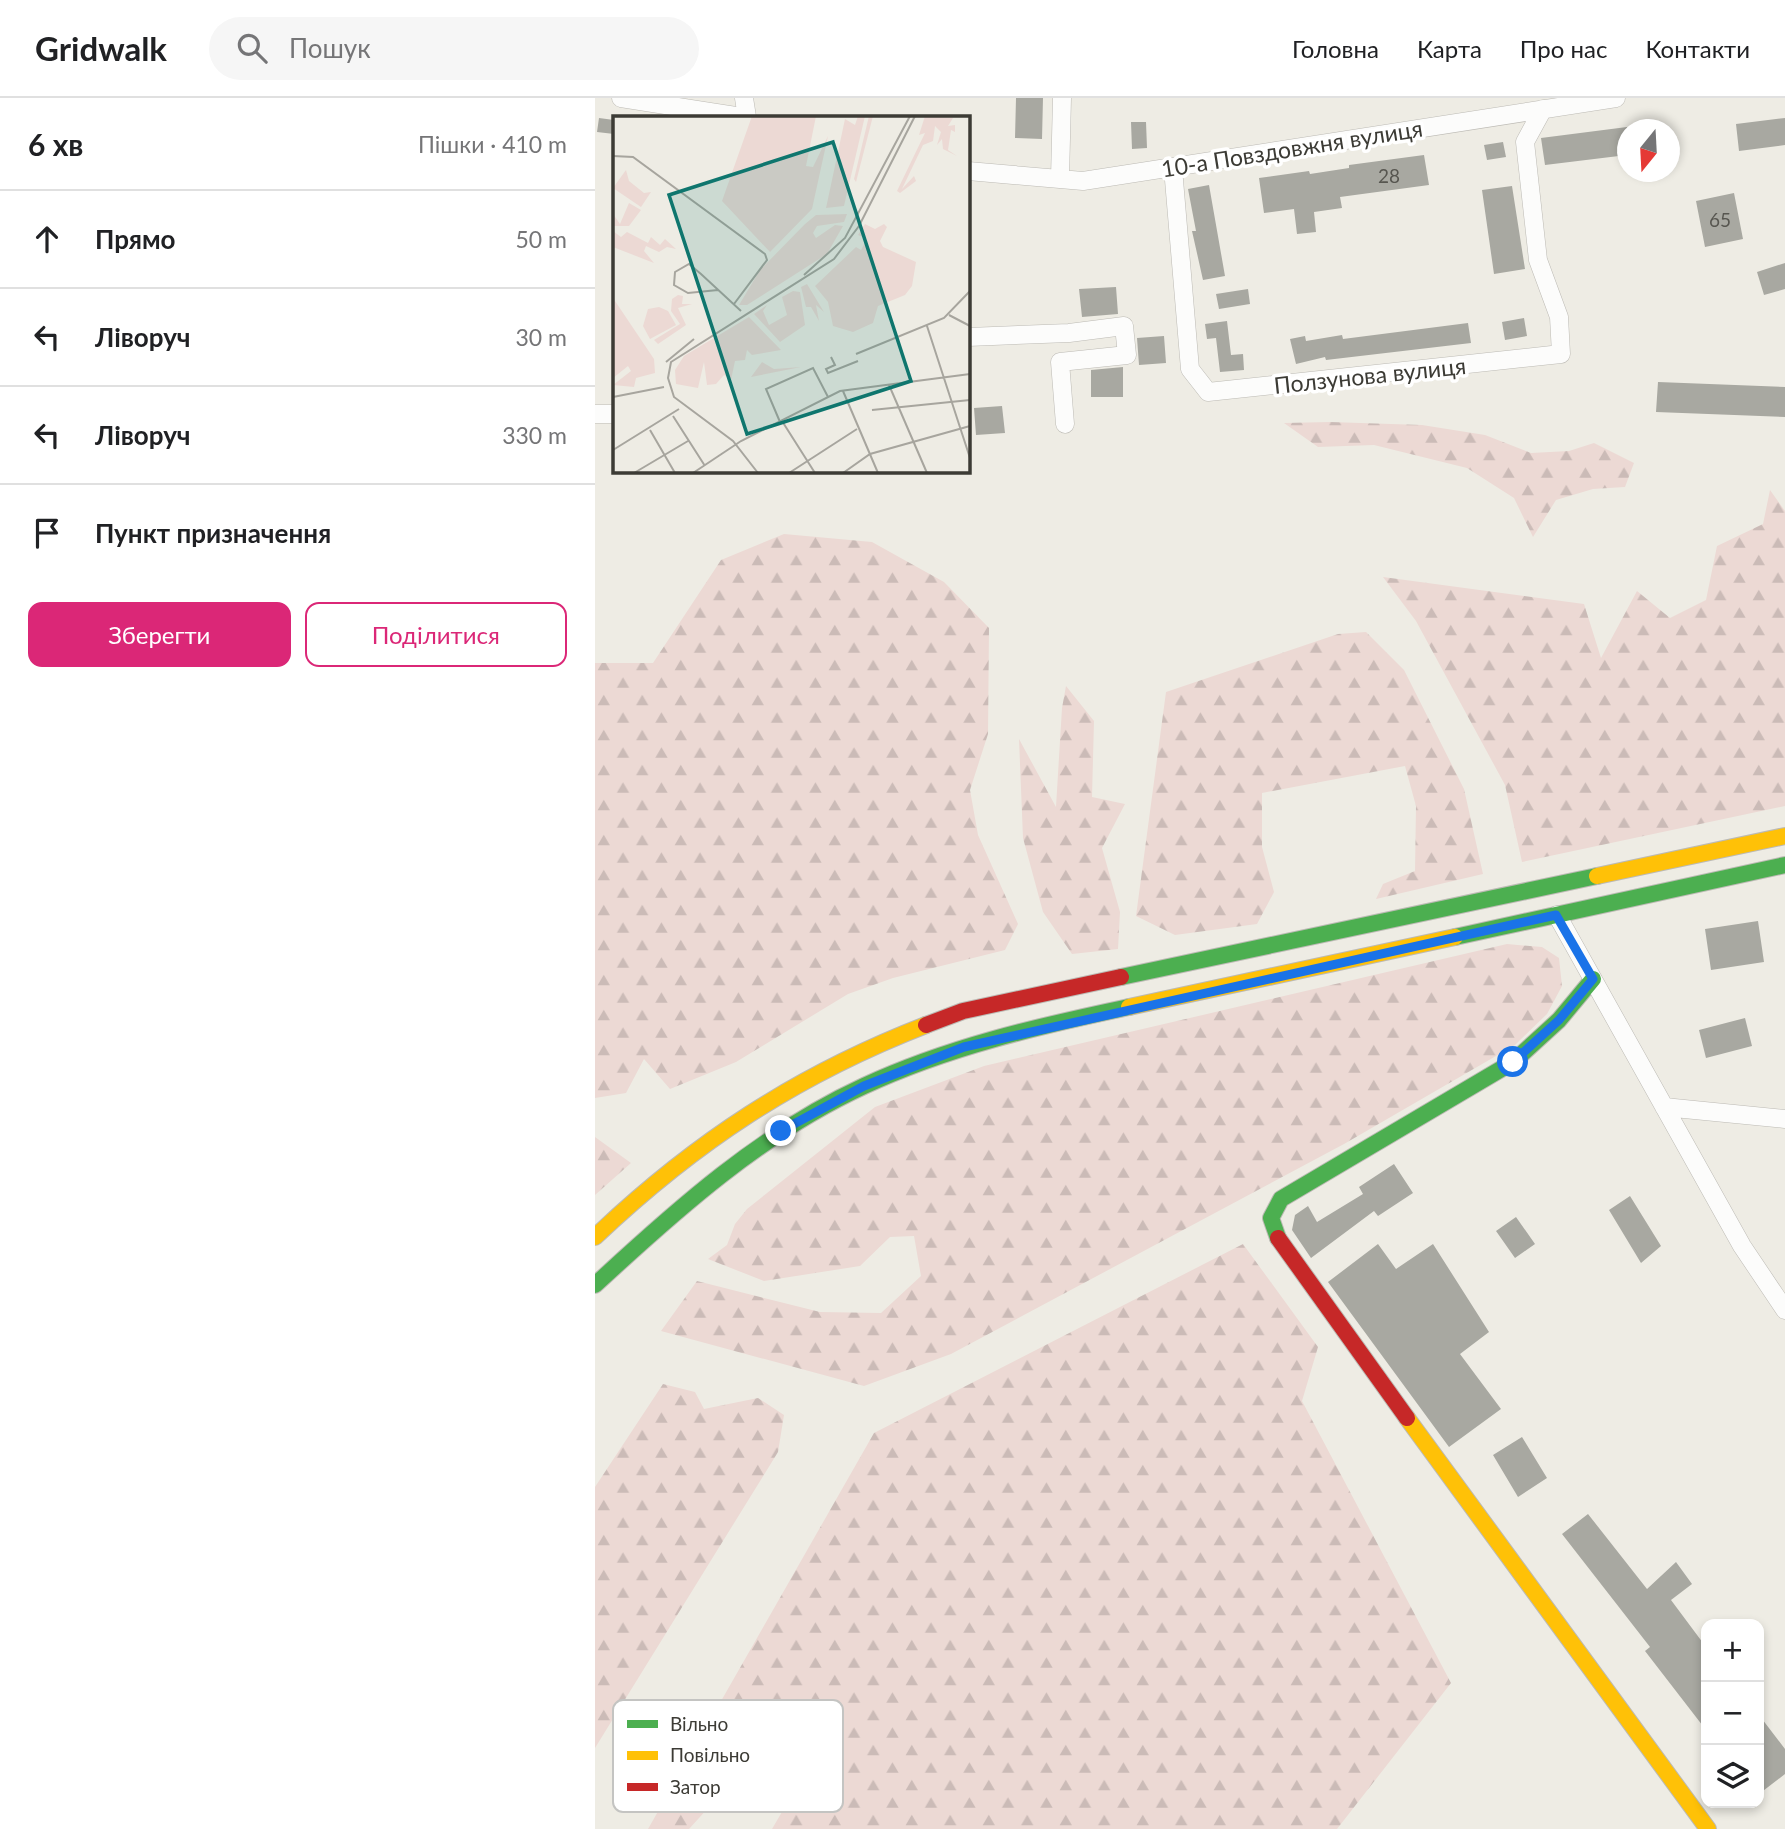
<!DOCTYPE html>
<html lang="uk">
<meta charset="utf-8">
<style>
body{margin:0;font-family:Lato,sans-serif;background:#f6f6f6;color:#202124}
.controls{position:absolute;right:21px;bottom:21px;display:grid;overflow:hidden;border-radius:14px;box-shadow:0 4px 10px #0003}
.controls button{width:63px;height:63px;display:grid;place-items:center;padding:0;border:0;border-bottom:2px solid #e0e0e0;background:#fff;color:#202124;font:35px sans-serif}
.compass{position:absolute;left:1022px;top:21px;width:63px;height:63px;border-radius:50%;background:#fff;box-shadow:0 4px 10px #0003;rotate:198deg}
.stop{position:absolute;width:21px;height:21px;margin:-16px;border:5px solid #1a73e8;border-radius:50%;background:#fff}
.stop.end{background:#1a73e8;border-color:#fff;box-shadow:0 2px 7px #0008}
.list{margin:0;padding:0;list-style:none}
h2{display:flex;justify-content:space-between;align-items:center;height:91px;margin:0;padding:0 28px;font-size:30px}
h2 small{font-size:23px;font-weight:400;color:#757577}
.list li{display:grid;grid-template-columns:46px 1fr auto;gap:21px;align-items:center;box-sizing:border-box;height:98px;padding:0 28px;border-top:2px solid #e0e0e0}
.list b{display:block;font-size:26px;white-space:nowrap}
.list em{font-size:23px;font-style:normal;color:#757577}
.actions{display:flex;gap:14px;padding:21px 28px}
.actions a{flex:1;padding:16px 0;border:2px solid #db2777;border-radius:14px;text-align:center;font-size:24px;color:#db2777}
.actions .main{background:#db2777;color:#fff}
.icon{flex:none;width:38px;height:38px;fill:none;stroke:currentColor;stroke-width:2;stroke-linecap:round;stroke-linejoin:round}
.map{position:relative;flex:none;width:1190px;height:1731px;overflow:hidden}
header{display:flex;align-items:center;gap:42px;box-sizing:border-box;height:98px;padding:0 35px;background:#fff;border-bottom:2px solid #e0e0e0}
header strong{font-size:33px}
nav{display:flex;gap:38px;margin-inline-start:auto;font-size:24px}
.search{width:490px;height:63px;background:#f6f6f6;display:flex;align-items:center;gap:18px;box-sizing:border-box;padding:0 24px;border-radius:38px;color:#757577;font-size:26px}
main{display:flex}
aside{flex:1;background:#fff}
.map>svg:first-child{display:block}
.forest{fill:url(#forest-firs)}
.building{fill:#a8a8a1}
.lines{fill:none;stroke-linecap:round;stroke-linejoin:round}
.street-casing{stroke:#bcbab4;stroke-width:19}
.fast-casing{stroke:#bcbab4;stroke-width:18}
.slow-casing{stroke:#bcbab4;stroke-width:18}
.jam-casing{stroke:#bcbab4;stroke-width:18}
.street{stroke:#fcfcfb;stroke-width:18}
.fast{stroke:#4caf50;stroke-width:16}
.slow{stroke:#ffc107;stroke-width:16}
.jam{stroke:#c62828;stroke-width:16}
.route{stroke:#1a73e8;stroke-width:9}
.labels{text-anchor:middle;stroke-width:7;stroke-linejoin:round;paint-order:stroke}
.number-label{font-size:19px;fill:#575650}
.street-label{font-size:23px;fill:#3c3b35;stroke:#fff}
.inset-road{fill:none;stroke:#a7a59e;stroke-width:2}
.view{fill:#0f766e;fill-opacity:0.15;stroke:#0f766e;stroke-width:3.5}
.inset-edge{fill:none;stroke:#3c3b35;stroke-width:3.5}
.key{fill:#fff;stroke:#c4c4c2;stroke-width:2}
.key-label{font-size:19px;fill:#3c3b35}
</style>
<header>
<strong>Gridwalk</strong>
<div class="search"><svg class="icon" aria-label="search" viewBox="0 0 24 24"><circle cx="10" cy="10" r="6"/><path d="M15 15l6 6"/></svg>Пошук</div>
<nav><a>Головна</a><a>Карта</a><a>Про нас</a><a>Контакти</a></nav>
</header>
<main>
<aside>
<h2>6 хв<small>Пішки · 410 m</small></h2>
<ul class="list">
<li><svg class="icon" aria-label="ahead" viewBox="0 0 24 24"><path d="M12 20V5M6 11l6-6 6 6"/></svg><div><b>Прямо</b></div><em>50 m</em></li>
<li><svg class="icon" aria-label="left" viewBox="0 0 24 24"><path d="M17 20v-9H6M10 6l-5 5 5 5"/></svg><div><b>Ліворуч</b></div><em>30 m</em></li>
<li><svg class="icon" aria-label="left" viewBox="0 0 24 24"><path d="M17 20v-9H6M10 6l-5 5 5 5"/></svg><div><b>Ліворуч</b></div><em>330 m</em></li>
<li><svg class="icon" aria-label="arrive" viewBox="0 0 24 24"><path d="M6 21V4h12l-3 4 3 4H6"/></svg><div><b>Пункт призначення</b></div></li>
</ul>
<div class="actions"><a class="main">Зберегти</a><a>Поділитися</a></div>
</aside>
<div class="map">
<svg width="1190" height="1731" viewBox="0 0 1190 1731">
<defs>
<pattern id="forest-firs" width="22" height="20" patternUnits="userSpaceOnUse" patternTransform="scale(1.75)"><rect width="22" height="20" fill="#ecd9d4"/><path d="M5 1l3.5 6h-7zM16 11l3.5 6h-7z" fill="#cbbbb7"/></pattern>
</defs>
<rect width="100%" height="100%" fill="#eeece4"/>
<path class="forest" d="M735,324L827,327L890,337L936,355L974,353L999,345L1039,365L1030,389L998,391L961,402L938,439L919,400L872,370L779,347L723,349L689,325Z
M1175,392L1190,413V708L927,764L910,687L821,523L788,479L989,506L1006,560L1042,493L1075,520L1111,502L1122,448L1168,426Z
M189,436L277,444L349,484L394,530L393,636L375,692L383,737L423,826L410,852L298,880L253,896L141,964L75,991L49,961L31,995L0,1000V565H58L126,462Z
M771,534L809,572L869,691L888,776L781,801L788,786L820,773L821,708L810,668L667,695V749L679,794L662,826L580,837L541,818L571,594L743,536Z
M471,588L499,623L497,699L530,706L507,750L525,814L523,851L477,856L448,814L428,740L424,641L461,709L467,610Z
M912,846L947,849L964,860L967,888L952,916L920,947L749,1046L356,1256L269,1288L66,1233L102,1183L225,1214L286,1215L326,1178L319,1138L295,1139L265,1168L169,1183L113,1161L132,1147L140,1126L152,1111L280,1009L389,968Z
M0,1039L36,1065L0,1097Z
M648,1146L723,1249L707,1303L856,1585L742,1731H177L219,1659L232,1629L204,1637L192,1606L135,1686L94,1731H53L279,1335Z
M68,1286L100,1294L109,1311L163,1300L189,1317L183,1354L0,1650V1389Z"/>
<path class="building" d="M421,0H448L447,41L420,40Z
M4,20L19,22V36L2,34Z
M1190,20V47L1144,53L1141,26Z
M536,24H551L552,50L537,51Z
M1032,29V57L950,67L946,40Z
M908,44L911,59L892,62L889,47Z
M829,57L834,87L745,99L747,110L719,114L721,134L702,136L699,111L669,115L664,80L714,73L715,76L754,70V67Z
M614,87L630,178L608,182L597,133H601L593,91Z
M917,88L930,171L899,176L887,92Z
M1139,95L1148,141L1110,149L1101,103Z
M1190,165V191L1169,197L1162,174Z
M521,189L523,216L487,219L484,191Z
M653,191L655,206L624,211L621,196Z
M929,220L932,238L910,242L907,224Z
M632,223L636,257L648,256L649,272L625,274L621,240L612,241L610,226Z
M873,225L876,245L731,262L730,259L701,266L695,241L710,238L711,243L747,237L748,241Z
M569,238L571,265L544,267L542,240Z
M528,269V299H496V272Z
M1063,284L1190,289V319L1061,314Z
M407,308L410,335L381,337L379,310Z
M1163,823L1169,864L1116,872L1110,831Z
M1150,920L1157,948L1111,960L1104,932Z
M799,1066L818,1095L783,1118L779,1113L716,1160L697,1132L700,1117L713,1108L722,1124L768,1096L764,1089Z
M1035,1098L1066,1148L1046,1165L1014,1112Z
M921,1119L940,1146L920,1160L901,1133Z
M783,1146L801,1171L838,1146L894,1234L865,1256L906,1311L854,1349L733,1184Z
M927,1339L952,1380L923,1399L898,1357Z
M993,1416L1052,1491L1081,1464L1097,1486L1076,1502L1111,1549V1632L1050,1553L1055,1549L967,1436Z
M1164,1617L1190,1651V1676L1164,1696Z"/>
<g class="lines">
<g class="street-casing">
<path id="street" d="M26,0L147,19
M149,0L152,19
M578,70L595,271L613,294L966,256L964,219L943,162L930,44L948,11
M373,73L488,83L1021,0
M465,80L467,0
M373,239L474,235L529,228L532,257L465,264L470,326
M0,316H19
M962,817L1147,1148L1190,1212
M1069,1009L1190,1021"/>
</g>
<g class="fast-casing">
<path id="fast" d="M860,839L1190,767
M526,879L1002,778
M683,1140L676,1120L686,1101L918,964L964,922L998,881
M0,1187C82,1111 167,1035 269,988C353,949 444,928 534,909"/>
</g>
<g class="slow-casing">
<path id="slow" d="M1002,778L1190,738
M534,909L860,839
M0,1139C100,1044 202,977 331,927
M812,1320L1113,1731"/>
</g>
<g class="jam-casing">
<path id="jam" d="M331,927L368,913L526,879
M683,1140L812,1320"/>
</g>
<use href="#street" class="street"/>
<use href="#fast" class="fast"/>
<use href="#slow" class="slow"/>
<use href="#jam" class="jam"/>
</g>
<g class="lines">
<path class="route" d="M186,1033L269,988L369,949L961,817L998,881L964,922L918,964"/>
</g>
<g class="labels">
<g class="number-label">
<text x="794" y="85">28</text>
<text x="1125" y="129">65</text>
</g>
<g class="street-label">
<text transform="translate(697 51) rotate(-9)" y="8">10-а Повздовжня вулиця</text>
<text transform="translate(775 278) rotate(-6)" y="8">Ползунова вулиця</text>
</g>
</g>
<g transform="translate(18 18)">
<rect width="357" height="357" fill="#eeece4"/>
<path d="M13,54L16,65L31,77L38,76L28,91L0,72ZM46,191L55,195L63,209L37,223L30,210L35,193Z" fill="#ecd9d4"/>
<path d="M139,0H203L193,50L200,51L215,20L199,93L157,136L109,85ZM245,0H252L231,90L213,92L232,3L242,9ZM256,0H260L243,66L241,63ZM312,0L340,2L335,10L342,9V16L338,14L335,34L344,40L330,33L329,23L324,29L328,16L322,10L320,25L310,29L289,73L301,60L303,65L287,77L284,75L312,17L306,19ZM16,87L28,94L16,110H0V98L7,108ZM234,98L231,106L204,110L200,117L203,122L222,109L230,110L214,138L134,189H126L147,154L192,108L203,99ZM252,108L262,113L271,108L274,111L267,125L270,131L303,146L299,170L292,179L265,190L260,207L240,216L220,210L215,186L202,170L243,131L248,134L254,123L245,119ZM0,115L8,121L14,116L35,127L38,121L47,129L52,123L63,133L54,131L46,136L33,130L31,135L41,147L0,131ZM194,168L211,196L203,189L206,205L198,191H193L188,171ZM180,175L187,176L192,209L167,226L141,198L154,189L150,195L156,209L174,199L169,181ZM65,179L70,180L69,188H79L65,192L73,209L45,228L41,224L67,208L58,195L59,183ZM0,182L41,243L42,257L23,262L21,271L0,269L18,255L15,250L0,262ZM136,201L168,234L139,239L134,234L132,244L122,245L118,264L111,259L103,268L94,269L91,246L85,272L63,268L62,254L71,240ZM149,246L161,253L188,251L138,261Z" fill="#ecd9d4"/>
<path class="inset-road" d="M0,40L20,41L152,138L154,144L121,188M191,159L232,122L297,0M105,174L75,177L61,169L62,156L76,148L88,158L128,195M336,199L357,210M314,210L357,342M243,238L331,202L357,175M218,241L222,249L213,253L215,257L245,245M53,246L81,223M276,269L314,357M230,275L265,357M0,281L51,271M259,294L357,284M60,300L92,350M169,305L202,357M167,306L153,273L200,252L215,281M37,314L62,357M0,334L66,293M21,357L75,325M80,357L128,325L227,275L357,258M145,357L120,325L61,281L55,262L58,246L221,143L246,110L302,0M176,357L244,313M230,357L257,338L357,310"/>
<path class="view" d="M220,26L298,265L134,318L56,79Z"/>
<rect width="357" height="357" class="inset-edge"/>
</g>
<rect x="18" y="1602" width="230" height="112" rx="10" class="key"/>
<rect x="32" y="1622" width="31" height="8" fill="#4caf50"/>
<rect x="32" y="1653" width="31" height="9" fill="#ffc107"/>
<rect x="32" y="1685" width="31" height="8" fill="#c62828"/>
<g class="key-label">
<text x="75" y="1633">Вільно</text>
<text x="75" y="1664">Повільно</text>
<text x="75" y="1696">Затор</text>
</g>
</svg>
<div class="controls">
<button>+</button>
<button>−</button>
<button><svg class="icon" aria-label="layers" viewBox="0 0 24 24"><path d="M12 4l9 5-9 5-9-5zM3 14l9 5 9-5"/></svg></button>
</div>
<svg class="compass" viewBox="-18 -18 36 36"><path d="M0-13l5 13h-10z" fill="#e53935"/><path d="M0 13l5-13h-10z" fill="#757577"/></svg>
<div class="stop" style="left:918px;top:964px"></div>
<div class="stop end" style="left:186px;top:1033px"></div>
</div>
</main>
